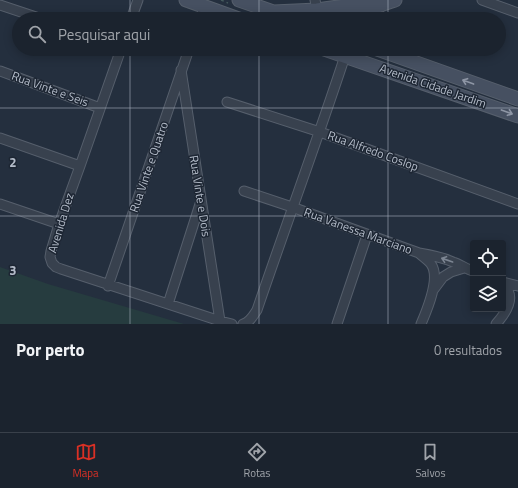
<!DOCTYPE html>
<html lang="pt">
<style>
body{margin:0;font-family:"Titillium Web",sans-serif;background:#242b36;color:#f1f3f6}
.controls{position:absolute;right:12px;bottom:12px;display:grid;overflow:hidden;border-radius:4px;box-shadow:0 2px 10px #0003}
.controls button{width:36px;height:36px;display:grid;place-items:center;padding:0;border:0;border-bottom:1px solid #39404a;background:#1b232e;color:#f1f3f6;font:20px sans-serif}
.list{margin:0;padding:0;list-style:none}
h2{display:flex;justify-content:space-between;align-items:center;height:52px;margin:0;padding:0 16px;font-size:17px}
h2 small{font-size:13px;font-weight:400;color:#a0a4aa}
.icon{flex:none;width:22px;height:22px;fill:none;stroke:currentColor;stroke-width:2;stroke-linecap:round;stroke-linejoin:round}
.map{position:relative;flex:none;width:518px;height:324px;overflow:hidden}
.search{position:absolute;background:#1b232e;box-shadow:0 2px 10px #0003;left:12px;right:12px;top:12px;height:44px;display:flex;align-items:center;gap:10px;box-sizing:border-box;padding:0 14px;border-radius:22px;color:#a0a4aa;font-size:15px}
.sheet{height:108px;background:#1b232e}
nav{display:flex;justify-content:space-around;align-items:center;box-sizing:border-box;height:56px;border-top:1px solid #39404a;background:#1b232e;font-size:11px;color:#a0a4aa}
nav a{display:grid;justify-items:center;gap:2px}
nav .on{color:#d93025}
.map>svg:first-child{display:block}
.green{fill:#263c3f}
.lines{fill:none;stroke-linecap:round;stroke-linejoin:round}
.street-casing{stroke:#565f6c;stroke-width:11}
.secondary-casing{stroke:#565f6c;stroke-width:15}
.path{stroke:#44595c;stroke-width:1.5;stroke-dasharray:3 3;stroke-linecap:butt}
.street{stroke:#38414e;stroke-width:9}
.secondary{stroke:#465061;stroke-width:13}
.oneway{stroke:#8e96a5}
.oneway2{stroke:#7c8592}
.grid{fill:none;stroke:#b4bcc9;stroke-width:1;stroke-opacity:0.55}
.labels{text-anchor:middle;stroke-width:3;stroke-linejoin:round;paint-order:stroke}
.street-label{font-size:12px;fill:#b4bcc9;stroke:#1d2633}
.grid-label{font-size:13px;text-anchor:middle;font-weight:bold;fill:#b4bcc9;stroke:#1d2633;stroke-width:3;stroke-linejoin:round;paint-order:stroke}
</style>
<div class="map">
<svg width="518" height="324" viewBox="0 0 518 324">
<rect width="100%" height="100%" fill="#242f3e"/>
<path class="green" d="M0,267L48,284L184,324H0Z"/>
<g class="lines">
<g class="street-casing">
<path id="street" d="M315,0L317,10
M482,0L518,13
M0,5L42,19
M131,19L138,0
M200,19L205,7
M121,49L80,166L59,224L51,251L50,257L52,263L56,267L61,269L220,321L232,324
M181,70L220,321
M0,71L100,108
M227,102L320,132L518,204
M0,138L80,166
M244,191L292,207L419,253C431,255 442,257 453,262C460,264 466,269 473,271
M0,204L59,224
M419,253C423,257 428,260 431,264C441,278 427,310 421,324
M503,282L518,286
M108,286L189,49
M434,289L443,277L451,272L464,268
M168,304L200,204
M243,324C250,322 253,316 257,310C286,225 317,141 345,56
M337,324L367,235
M496,324C506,313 517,297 503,284"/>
</g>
<g class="secondary-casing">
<path id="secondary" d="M186,0L239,19
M239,0L282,15
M274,12L317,10L359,4L381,5
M351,19C364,10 380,5 395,0
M324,49L518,116
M377,49L518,99"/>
</g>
<path class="path" d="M221,0L228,3"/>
<use href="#street" class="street"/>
<use href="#secondary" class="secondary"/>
</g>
<defs><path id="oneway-shaft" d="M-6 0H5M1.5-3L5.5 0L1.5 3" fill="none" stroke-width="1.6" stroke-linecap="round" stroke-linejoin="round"/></defs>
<g class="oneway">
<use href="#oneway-shaft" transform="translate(468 82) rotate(-160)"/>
<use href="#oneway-shaft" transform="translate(507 112) rotate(20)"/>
</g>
<use class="oneway2" href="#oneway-shaft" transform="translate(447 260) rotate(-161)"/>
<path class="grid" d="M130,0V19M259,0V19M388,0V19M130,49V324M259,49V324M388,49V324M0,108H518M0,216H518"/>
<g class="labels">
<g class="street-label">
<text transform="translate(433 86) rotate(19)" y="4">Avenida Cidade Jardim</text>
<text transform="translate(50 89) rotate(20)" y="4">Rua Vinte e Seis</text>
<text transform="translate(373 151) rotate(20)" y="4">Rua Alfredo Coslop</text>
<text transform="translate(149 167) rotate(-71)" y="4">Rua Vinte e Quatro</text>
<text transform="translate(200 196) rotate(81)" y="4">Rua Vinte e Dois</text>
<text transform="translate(61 223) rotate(-73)" y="4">Avenida Dez</text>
<text transform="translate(358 231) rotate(20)" y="4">Rua Vanessa Marciano</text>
</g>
</g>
<g class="grid-label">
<text x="13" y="167">2</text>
<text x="13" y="275">3</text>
</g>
</svg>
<div class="controls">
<button><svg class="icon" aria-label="locate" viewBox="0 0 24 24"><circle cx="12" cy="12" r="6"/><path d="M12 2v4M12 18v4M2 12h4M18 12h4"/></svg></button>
<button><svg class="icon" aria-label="layers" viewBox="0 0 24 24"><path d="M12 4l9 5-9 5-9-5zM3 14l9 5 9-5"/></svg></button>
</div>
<div class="search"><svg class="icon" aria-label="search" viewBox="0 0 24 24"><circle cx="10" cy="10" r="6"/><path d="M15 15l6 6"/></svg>Pesquisar aqui</div>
</div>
<section class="sheet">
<h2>Por perto<small>0 resultados</small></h2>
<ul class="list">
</ul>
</section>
<nav>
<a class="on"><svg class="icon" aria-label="map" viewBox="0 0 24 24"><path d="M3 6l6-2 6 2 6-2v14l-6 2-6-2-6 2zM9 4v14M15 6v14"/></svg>Mapa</a>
<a><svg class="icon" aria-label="directions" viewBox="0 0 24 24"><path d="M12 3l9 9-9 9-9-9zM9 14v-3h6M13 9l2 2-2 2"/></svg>Rotas</a>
<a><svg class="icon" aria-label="saved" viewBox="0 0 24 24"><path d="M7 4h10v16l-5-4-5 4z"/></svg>Salvos</a>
</nav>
